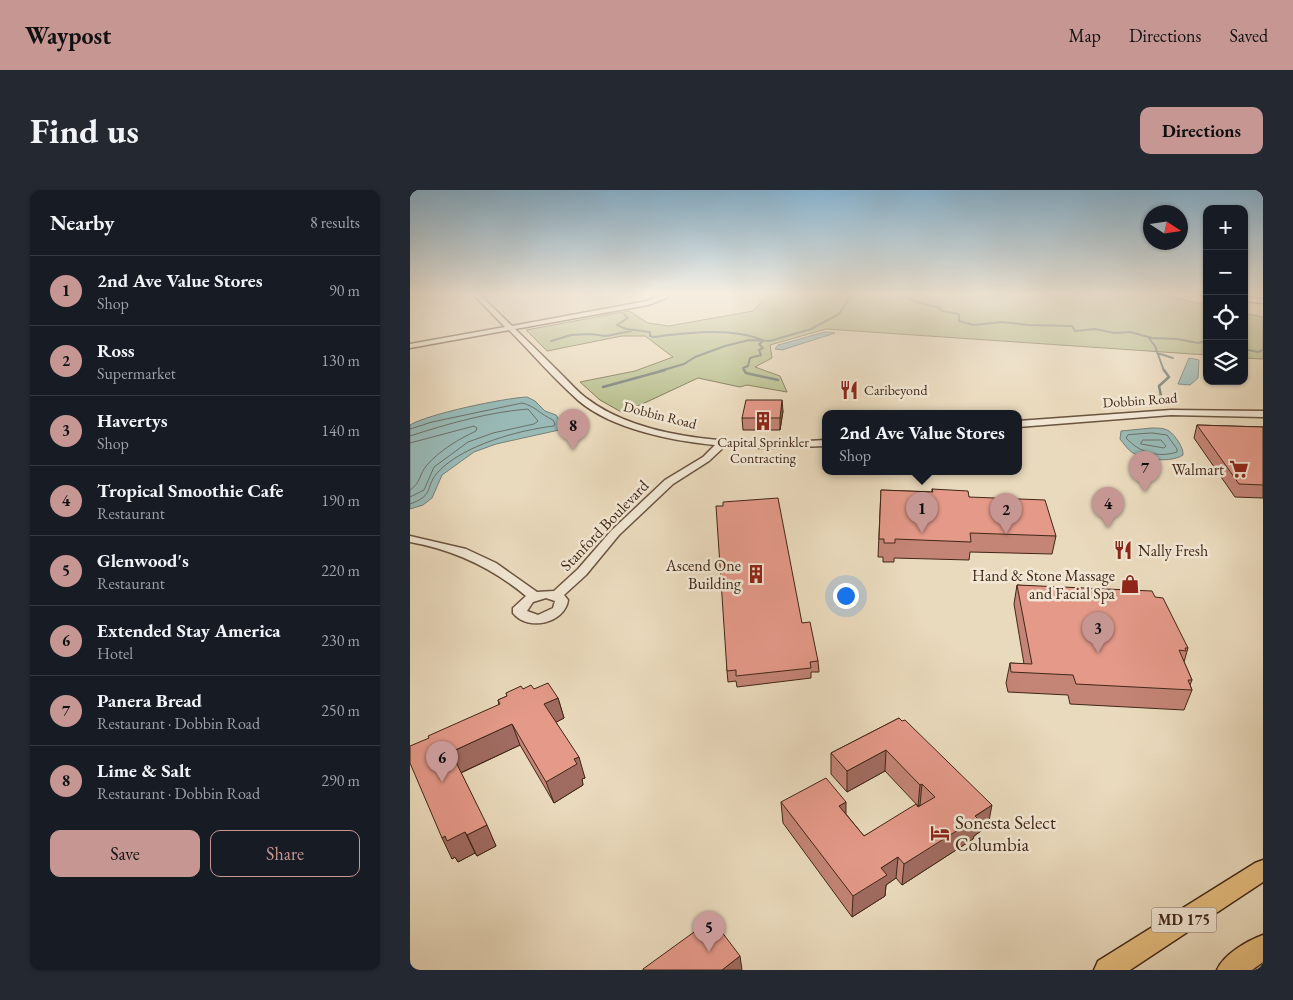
<!DOCTYPE html>
<meta charset="utf-8">
<style>
body{margin:0;font-family:"EB Garamond",serif;background:#242831;color:#f1f3f6}
.controls{position:absolute;right:15px;top:15px;display:grid;overflow:hidden;border-radius:10px;box-shadow:0 1px 4px #0004}
.controls button{width:45px;height:45px;display:grid;place-items:center;padding:0;border:0;border-bottom:1px solid #363941;background:#171b24;color:#f1f3f6;font:25px sans-serif}
.compass{position:absolute;left:733px;top:15px;width:45px;height:45px;border-radius:50%;background:#171b24;box-shadow:0 1px 4px #0004;rotate:102deg}
.you{position:absolute;left:435px;top:405px;width:18px;height:18px;margin:-12px;border:4px solid #fff;border-radius:50%;background:#1a73e8;box-shadow:0 0 0 8px #1a73e833}
.badge{display:grid;place-items:center;width:32px;height:32px;border-radius:50%;background:#c59692;color:#111;font-size:16px;font-weight:700}
.pin{position:absolute;translate:-50% -41px;filter:drop-shadow(0 1px 2px #0008)}
.pin::after{content:'';position:absolute;top:26px;width:18px;height:15px;background:inherit;clip-path:polygon(0 0,100% 0,50% 100%)}
.popup{position:absolute;left:412px;top:220px;width:200px;height:65px;box-sizing:border-box;display:grid;place-content:center;border-radius:10px;background:#171b24;filter:drop-shadow(0 1px 4px #0005);font-size:16px;white-space:nowrap;color:#9ea1a6}
.popup b{font-size:19px;color:#f1f3f6}
.popup::after{content:'';position:absolute;left:50%;top:100%;margin-left:-10px;border:10px solid transparent;border-top-color:#171b24}
.list{margin:0;padding:0;list-style:none}
h2{display:flex;justify-content:space-between;align-items:center;height:65px;margin:0;padding:0 20px;font-size:21px}
h2 small{font-size:16px;font-weight:400;color:#9ea1a6}
.list li{display:grid;grid-template-columns:32px 1fr auto;gap:15px;align-items:center;box-sizing:border-box;height:70px;padding:0 20px;border-top:1px solid #363941}
.list b{display:block;font-size:19px;white-space:nowrap}
.list p{margin:0;font-size:16px;white-space:nowrap;color:#9ea1a6}
.list em{font-size:16px;font-style:normal;color:#9ea1a6}
.actions{display:flex;gap:10px;padding:15px 20px}
.actions a{flex:1;padding:11px 0;border:1px solid #c59692;border-radius:10px;text-align:center;font-size:18px;color:#c59692}
.actions .main{background:#c59692;color:#111}
.icon{flex:none;width:28px;height:28px;fill:none;stroke:currentColor;stroke-width:2;stroke-linecap:round;stroke-linejoin:round}
.map{position:relative;flex:none;width:853px;height:780px;overflow:hidden;border-radius:10px}
header{display:flex;align-items:center;gap:30px;box-sizing:border-box;height:70px;padding:0 25px;background:#c59692;color:#111}
header strong{font-size:24px}
nav{display:flex;gap:28px;margin-inline-start:auto;font-size:18px}
.intro{display:flex;align-items:center;justify-content:space-between;box-sizing:border-box;height:120px;padding:0 30px}
h1{margin:0;font-size:35px}
.button{padding:12px 22px;border-radius:10px;background:#c59692;color:#111;font-size:18px;font-weight:700}
main{display:flex;gap:30px;padding:0 30px}
aside{flex:1;background:#171b24;border-radius:10px;box-shadow:0 1px 4px #0004}
.map>svg:first-child{display:block}
.green{fill:#b9bf8f;stroke:#7d7353}
.water{fill:#99bab7;stroke:#767f77}
.lines{fill:none;stroke-linecap:round;stroke-linejoin:round}
.shore{stroke:#6d7067;stroke-width:1}
.stream-far1{stroke:#767f77;stroke-width:2}
.stream{stroke:#767f77;stroke-width:2.5}
.minor-casing{stroke:#6b5440;stroke-width:3}
.major-casing{stroke:#412717;stroke-width:3}
.minor{fill:#f1e7d4;fill-rule:evenodd}
.major{fill:#e5bd7e;fill-rule:evenodd}
.wall{fill:#c48476;stroke:#412717}
.shaded-wall{fill:#a06b60;stroke:#412717}
.building{fill:#e49989;stroke:#412717}
.labels{text-anchor:middle;stroke-width:5;stroke-linejoin:round;paint-order:stroke}
.far-poi-label{font-size:14px;fill:#412717;stroke:#f1e7d4;text-anchor:start}
.far-street-label{font-size:14px;fill:#412717;stroke:#f1e7d4}
.shield{fill:#f1e7d4;stroke:#766150;stroke-width:1}
.shield-label{font-size:15px;font-weight:bold;fill:#412717}
.poi-label{font-size:16px;fill:#412717;stroke:#f1e7d4;text-anchor:end}
.street-label{font-size:16px;fill:#412717;stroke:#f1e7d4}
.near-poi-label{font-size:19px;fill:#412717;stroke:#f1e7d4;text-anchor:start}
</style>
<header>
<strong>Waypost</strong>
<nav><a>Map</a><a>Directions</a><a>Saved</a></nav>
</header>
<div class="intro"><h1>Find us</h1><a class="button">Directions</a></div>
<main>
<aside>
<h2>Nearby<small>8 results</small></h2>
<ul class="list">
<li><span class="badge">1</span><div><b>2nd Ave Value Stores</b><p>Shop</p></div><em>90 m</em></li>
<li><span class="badge">2</span><div><b>Ross</b><p>Supermarket</p></div><em>130 m</em></li>
<li><span class="badge">3</span><div><b>Havertys</b><p>Shop</p></div><em>140 m</em></li>
<li><span class="badge">4</span><div><b>Tropical Smoothie Cafe</b><p>Restaurant</p></div><em>190 m</em></li>
<li><span class="badge">5</span><div><b>Glenwood's</b><p>Restaurant</p></div><em>220 m</em></li>
<li><span class="badge">6</span><div><b>Extended Stay America</b><p>Hotel</p></div><em>230 m</em></li>
<li><span class="badge">7</span><div><b>Panera Bread</b><p>Restaurant · Dobbin Road</p></div><em>250 m</em></li>
<li><span class="badge">8</span><div><b>Lime &amp; Salt</b><p>Restaurant · Dobbin Road</p></div><em>290 m</em></li>
</ul>
<div class="actions"><a class="main">Save</a><a>Share</a></div>
</aside>
<div class="map">
<svg width="853" height="780" viewBox="0 0 853 780">
<rect width="100%" height="100%" fill="#eadabd"/>
<filter id="stains"><feTurbulence type="fractalNoise" baseFrequency=".004" numOctaves="4"/><feColorMatrix values="0 0 0 0 .2 0 0 0 0 .09 0 0 0 0 .02 0 0 0 .5 -.17"/></filter>
<radialGradient id="worn" r=".72"><stop offset=".6" stop-color="#630" stop-opacity="0"/><stop offset="1" stop-color="#630" stop-opacity=".3"/></radialGradient>
<path class="green" d="M359,103H743L797,115V165L416,139L360,155L362,168L345,177L370,186L377,202L337,195L330,197L288,188L213,223L190,210L170,192L225,181L263,167L235,146H212L137,161L116,140L219,121L238,133L259,136L343,121Z
M834,123L853,127V169L834,168Z"/>
<path class="water" d="M415,142L425,143L372,160L365,159L368,155Z
M779,168L789,170L788,188L780,195L768,194Z
M117,207L125,211L135,221L146,225L151,233L158,238L86,254L64,262L32,285L22,308L13,315L0,319V235C18,224 94,208 117,207Z
M742,238C748,238 754,238 759,241C765,245 774,258 773,265C761,273 735,270 723,263C718,260 714,254 710,249L711,241Z"/>
<g class="lines">
<path class="shore" d="M0,239L22,232L112,213C125,216 130,224 143,230L145,234L144,236C109,240 54,255 29,281C14,296 26,305 0,314
M742,243L757,245L767,259V262C748,268 730,263 716,248L718,245Z
M0,246C37,234 79,222 118,219L128,231L124,234L83,243L58,252L24,277L14,300L0,307
M733,250H751L756,256L754,258L731,254Z
M0,253L64,236L67,238L66,241C49,249 30,260 17,275C9,284 11,293 0,300"/>
<path class="stream-far1" d="M466,103L489,104L510,113L530,118L532,121L549,124V131L563,135L592,132L618,135L662,136L665,141L685,139L704,143L720,142L742,148L767,149L788,153L797,151
M214,124L218,128L207,135L216,139L240,142V146L243,147C277,143 320,137 353,150
M738,147L745,156L754,181
M141,151L161,145L180,144L196,146L221,141
M834,159L848,162L853,160
M747,163L763,168
M250,181L274,174L285,167L315,156L339,150L360,151L401,139L429,124L443,103
M335,181L333,178L338,176L340,168L351,165L349,160L353,158L349,154L352,152"/>
<path class="stream" d="M334,180L336,183L368,190
M193,197L255,180
M751,206L749,196L759,187L754,180"/>
<g class="minor-casing">
<path id="minor" d="M62,103H68L102,136L237,111L255,103H261L256,108L238,115L105,139C122,155 138,171 154,187C161,194 168,202 176,208C238,255 342,254 416,250V256L355,258L315,256L299,271L263,294L209,345L176,385L154,405L158,410C155,433 118,442 103,423V418L116,406C81,377 44,360 0,352V346L56,359L86,373L127,402L144,401L168,379L201,341L255,290L293,267L305,255C263,251 202,239 169,211C144,189 122,163 99,140L0,158V154L95,137ZM136,408L145,411L143,418L128,425L117,421L123,412Z
M787,103H797V106L788,104Z
M834,107L853,109V113L834,111Z
M761,220L853,221V227L761,225L608,237V231Z"/>
</g>
<g class="major-casing">
<path id="major" d="M853,670V692L720,780H684L688,771L845,673Z
M853,745V772L842,780H807C814,764 837,751 853,745Z"/>
</g>
<use href="#minor" class="minor"/>
<use href="#major" class="major"/>
</g>
<path class="wall" d="M373,221L370,240H333L332,228Z
M787,235L853,237V308L825,307L784,248Z
M522,299L559,307L646,346L642,364L560,362L559,370L484,368V372H473V367H468L471,300L522,302Z
M313,316L392,433L408,471L409,482H401V488L327,497L326,491L318,492L317,481Z
M607,395L745,407L778,458L774,472L782,490L780,495L782,500L774,520L660,514L658,505L598,502L596,493L600,473L614,474L604,414Z
M113,499H124L148,508L154,528L146,532L175,588L172,589L173,595L144,613L110,555L51,583L86,656L67,666L65,663L48,672L45,667L42,669L19,548L89,515L88,510L97,506L96,503Z
M489,528L578,636L564,646L563,649L492,695L486,688L476,695L475,706L442,727L373,633L371,612L436,624L454,646L510,615L508,616L475,581L437,602L421,584V563Z"/>
<path class="shaded-wall" d="M372,210L373,221L370,240V228Z
M148,508L154,528L141,535L134,514Z
M102,534L110,555L50,583L41,562Z
M476,560L475,581L437,602V581Z
M169,567L175,588L172,589L173,595L144,613L136,592L164,569Z
M512,594L510,615L508,616L510,595Z
M436,612V633L429,616Z
M582,615L578,636L564,646L563,649L492,695L494,674Z
M77,635L86,656L67,666L57,645Z
M55,642L65,663L48,672L45,667L42,669L32,648L35,646Z
M488,667L486,688L476,695L475,706L442,727L443,706L471,678Z
M330,766L332,780H312Z"/>
<path class="building" d="M336,210H372L370,228H332Z
M787,235L853,237V295L829,294Z
M522,299L558,301L559,307L635,310L646,346L560,343L561,352L485,349V353H474V349H469L471,300L523,302Z
M368,308L392,433L400,432L408,471L400,472L401,478L326,486V480L317,481L306,316H313V312Z
M607,395L742,401L745,407L753,408L778,458H775L776,461L769,460L782,490H778L782,500L666,494L663,485L601,482L600,473L622,474Z
M138,493L148,508L134,514L169,567L164,569L167,574L136,592L102,534L41,562L77,635L57,645L55,642L37,651L35,646L32,648L0,573V556L19,548L18,546L90,514L88,510L97,506L96,503L111,496L113,499L121,495L124,499Z
M489,528L492,531L495,530L582,615L565,626L567,628L494,674L488,667L471,678L477,685L443,706L371,612L416,588L436,612L429,616L454,646L506,614L508,617L525,607L512,594L510,595L476,560L437,581L421,563Z
M302,729L330,766L312,780H233V779Z"/>
<linearGradient id="sky" x2="0" y2="1"><stop stop-color="#88b6d4"/><stop offset="0.49" stop-color="#f6eee1"/><stop offset="1" stop-color="#f6eee1" stop-opacity="0"/></linearGradient>
<rect width="853" height="212" fill="url(#sky)"/>
<defs>
<g id="restaurant-bare" transform="scale(1.5)"><path d="M-5-6h1v4h1v-4h1v4h1v-4h1v5L-1.5 .5V6h-2V.5L-5-1ZM5-6V6H3V1.5H1.5Q1.5-4 5-6Z" fill="#8f2418" stroke="#f1e7d4" stroke-width="2.5" paint-order="stroke"/></g>
<g id="building-bare" transform="scale(1.5)"><path d="M-4-6H4V6H1V3H-1V6H-4ZM-2.5-4.3h1.7v1.8h-1.7ZM.8-4.3h1.7v1.8H.8ZM-2.5-1h1.7V.8h-1.7ZM.8-1h1.7V.8H.8Z" fill="#8f2418" stroke="#f1e7d4" stroke-width="2.5" paint-order="stroke"/></g>
<g id="supermarket-bare" transform="scale(1.5)"><path d="M-6-5.5h2.5l.6 2H6L4.5 2H-2.5L-4.4-4H-6ZM-1.5 3.2a1.3 1.3 0 1 0 .1 0ZM3 3.2a1.3 1.3 0 1 0 .1 0Z" fill="#8f2418" stroke="#f1e7d4" stroke-width="2.5" paint-order="stroke"/></g>
<g id="shop-bare" transform="scale(1.5)"><path d="M-5-2.5h2.3a2.7 3.5 0 0 1 5.4 0H5L5.5 6h-11ZM-1.5-2.5h3a1.5 2.3 0 0 0-3 0Z" fill="#8f2418" stroke="#f1e7d4" stroke-width="2.5" paint-order="stroke"/></g>
<g id="hotel-bare" transform="scale(1.5)"><path d="M-6-4.5h1.5V1H6V5H4.5V3h-9V5H-6ZM-4 0a1.8 1.8 0 1 1 3.6 0ZM.5 0V-2.5h3Q6-2.5 6 0Z" fill="#8f2418" stroke="#f1e7d4" stroke-width="2.5" paint-order="stroke"/></g>
</defs>
<g fill-rule="evenodd">
<use href="#restaurant-bare" x="439" y="200"/>
<use href="#building-bare" x="353" y="231"/>
<use href="#supermarket-bare" x="829" y="279"/>
<use href="#restaurant-bare" x="713" y="360"/>
<use href="#building-bare" x="346" y="384"/>
<use href="#shop-bare" x="720" y="394"/>
<use href="#hotel-bare" x="530" y="643"/>
</g>
<g class="labels">
<g class="far-poi-label">
<text x="454" y="205">Caribeyond</text>
<text x="353" y="257" text-anchor="middle">Capital Sprinkler<tspan x="353" dy="16">Contracting</tspan></text>
</g>
<g class="far-street-label">
<text transform="translate(730 210) rotate(-4)" y="5">Dobbin Road</text>
<text transform="translate(250 225) rotate(14)" y="5">Dobbin Road</text>
</g>
<rect class="shield" x="741.5" y="717.5" width="65" height="25" rx="4"/>
<g class="shield-label">
<text x="774" y="735">MD 175</text>
</g>
<g class="poi-label">
<text x="814" y="285">Walmart</text>
<text x="728" y="366" text-anchor="start">Nally Fresh</text>
<text x="331" y="381">Ascend One<tspan x="331" dy="18">Building</tspan></text>
<text x="705" y="391">Hand &amp; Stone Massage<tspan x="705" dy="18">and Facial Spa</tspan></text>
</g>
<g class="street-label">
<text transform="translate(194 335) rotate(-46)" y="6">Stanford Boulevard</text>
</g>
<g class="near-poi-label">
<text x="545" y="639">Sonesta Select<tspan x="545" dy="22">Columbia</tspan></text>
</g>
</g>
<rect width="100%" height="100%" filter="url(#stains)"/>
<rect width="100%" height="100%" fill="url(#worn)"/>
</svg>
<div class="controls">
<button>+</button>
<button>−</button>
<button><svg class="icon" aria-label="locate" viewBox="0 0 24 24"><circle cx="12" cy="12" r="6"/><path d="M12 2v4M12 18v4M2 12h4M18 12h4"/></svg></button>
<button><svg class="icon" aria-label="layers" viewBox="0 0 24 24"><path d="M12 4l9 5-9 5-9-5zM3 14l9 5 9-5"/></svg></button>
</div>
<svg class="compass" viewBox="-18 -18 36 36"><path d="M0-13l5 13h-10z" fill="#e53935"/><path d="M0 13l5-13h-10z" fill="#9ea1a6"/></svg>
<div class="you"></div>
<div class="pin badge" style="left:512px;top:343px">1</div>
<div class="popup"><b>2nd Ave Value Stores</b>Shop</div>
<div class="pin badge" style="left:596px;top:344px">2</div>
<div class="pin badge" style="left:688px;top:463px">3</div>
<div class="pin badge" style="left:698px;top:338px">4</div>
<div class="pin badge" style="left:299px;top:762px">5</div>
<div class="pin badge" style="left:32px;top:592px">6</div>
<div class="pin badge" style="left:735px;top:302px">7</div>
<div class="pin badge" style="left:163px;top:260px">8</div>
</div>
</main>
